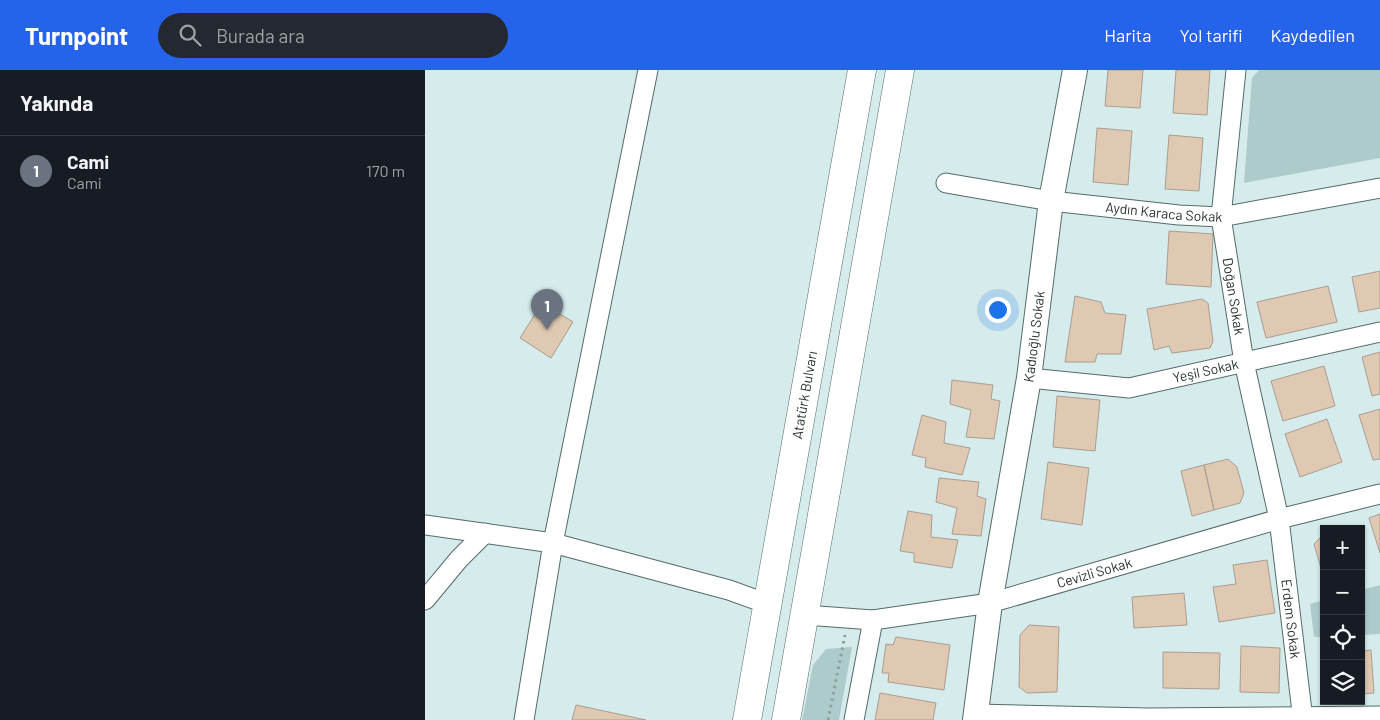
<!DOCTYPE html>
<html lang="tr">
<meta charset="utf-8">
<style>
body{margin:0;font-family:Barlow,sans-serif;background:#242831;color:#f1f3f6}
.controls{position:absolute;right:15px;bottom:15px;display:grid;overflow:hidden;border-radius:0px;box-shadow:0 1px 4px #0004}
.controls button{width:45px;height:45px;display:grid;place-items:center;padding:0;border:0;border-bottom:1px solid #363941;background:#171b24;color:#f1f3f6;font:25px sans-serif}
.you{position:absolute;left:572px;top:239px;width:18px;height:18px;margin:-12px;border:4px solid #fff;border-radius:50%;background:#1a73e8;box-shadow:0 0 0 8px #1a73e833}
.badge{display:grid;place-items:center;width:32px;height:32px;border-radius:50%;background:#2563eb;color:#fff;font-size:16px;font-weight:700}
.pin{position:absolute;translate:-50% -41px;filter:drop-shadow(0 1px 2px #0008)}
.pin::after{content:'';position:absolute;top:26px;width:18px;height:15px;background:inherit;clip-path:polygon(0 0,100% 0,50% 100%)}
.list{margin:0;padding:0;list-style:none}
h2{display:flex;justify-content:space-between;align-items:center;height:65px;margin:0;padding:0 20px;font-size:21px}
h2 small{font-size:16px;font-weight:400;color:#9ea1a6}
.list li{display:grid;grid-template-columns:32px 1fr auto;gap:15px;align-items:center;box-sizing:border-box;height:70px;padding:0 20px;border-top:1px solid #363941}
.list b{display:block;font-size:19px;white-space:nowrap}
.list p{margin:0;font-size:16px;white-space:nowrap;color:#9ea1a6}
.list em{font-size:16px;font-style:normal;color:#9ea1a6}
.icon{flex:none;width:28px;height:28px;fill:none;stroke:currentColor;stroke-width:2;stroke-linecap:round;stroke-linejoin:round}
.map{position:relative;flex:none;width:955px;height:650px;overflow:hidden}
header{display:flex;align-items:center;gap:30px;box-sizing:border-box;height:70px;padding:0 25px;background:#2563eb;color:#fff}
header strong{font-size:24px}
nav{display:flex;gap:28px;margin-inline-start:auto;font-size:18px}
.search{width:350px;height:45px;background:#242831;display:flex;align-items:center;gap:12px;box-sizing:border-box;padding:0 18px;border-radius:28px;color:#9ea1a6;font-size:19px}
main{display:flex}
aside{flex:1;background:#171b24}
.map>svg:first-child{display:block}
.green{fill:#aecbcc}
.building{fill:#e0c9b2;stroke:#aa9d91}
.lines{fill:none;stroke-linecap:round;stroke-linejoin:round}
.minor-casing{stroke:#566a6b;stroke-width:21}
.tertiary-casing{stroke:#566a6b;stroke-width:26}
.primary-casing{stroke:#566a6b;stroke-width:29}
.path{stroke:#8e9fa0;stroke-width:3;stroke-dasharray:2.5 4;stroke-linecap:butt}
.minor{stroke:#fff;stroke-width:19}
.tertiary{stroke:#fff;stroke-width:24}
.primary{stroke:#fff;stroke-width:28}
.labels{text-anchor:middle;stroke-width:4;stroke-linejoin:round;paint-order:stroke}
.street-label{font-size:14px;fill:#293232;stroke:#d5ebec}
</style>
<header>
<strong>Turnpoint</strong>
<div class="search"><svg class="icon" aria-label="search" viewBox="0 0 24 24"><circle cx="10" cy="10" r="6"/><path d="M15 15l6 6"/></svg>Burada ara</div>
<nav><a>Harita</a><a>Yol tarifi</a><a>Kaydedilen</a></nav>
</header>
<main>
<aside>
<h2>Yakında<small></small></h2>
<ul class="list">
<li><span class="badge" style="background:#6b7280">1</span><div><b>Cami</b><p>Cami</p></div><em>170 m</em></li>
</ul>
</aside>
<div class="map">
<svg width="955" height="650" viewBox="0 0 955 650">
<rect width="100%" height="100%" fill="#d5ebec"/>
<path class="green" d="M834,0H955V88L819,113L827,8Z
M955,515V564L936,565V520Z
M899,530V567H889L885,534Z
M427,577L414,650H377L388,595L401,579Z"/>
<path class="building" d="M683,0H718L715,38L680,36Z
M751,0H785L782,45L748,43Z
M672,58L707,61L703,115L668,112Z
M744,65L778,68L774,121L740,119Z
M744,161L788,164L786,217L741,214Z
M955,201V238L934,242L927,207Z
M903,216L912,252L841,268L832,232Z
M650,226L676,232L680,243L701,245L696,284H672L670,292H640Z
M777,229L783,233L788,271L785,278L747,283L744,276L729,280L722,239Z
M117,233L148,252L126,288L95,268Z
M955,282V324L947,326L937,287Z
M899,296L910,336L858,351L846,311Z
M527,310L568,315L566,329L575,331L569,369L541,367L546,340L525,334Z
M632,326L675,330L670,381L628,377Z
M955,339V389L948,390L934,345Z
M497,345L521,352L519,373L545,378L537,405L500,397L501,388L487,385Z
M902,349L917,392L875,407L860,364Z
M803,389L812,397L819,423L815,433L789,440L779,395Z
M623,392L664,398L657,455L616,449Z
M779,395L789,440L767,446L756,401Z
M514,408L554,412L552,426L561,429L556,466L527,464L532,438L511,432Z
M483,441L507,445L506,467L533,470L527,498L489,492V483L475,481Z
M955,444V483L944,448Z
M896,467H899V508L889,474Z
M936,484L940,497L936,498Z
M842,490L850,543L794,552L788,517L811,514L808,495Z
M759,523L762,555L709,558L707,527Z
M604,555L634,557L632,622L602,623L594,617L595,565Z
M471,567L525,575L519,620L463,612L464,603H457L461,574L468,575Z
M816,576L855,578L854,623L815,622Z
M946,580L949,623L936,624V581Z
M738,582L795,583L794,619L738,618Z
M455,623L511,633L508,650H450Z
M151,635L221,650H147Z"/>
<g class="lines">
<g class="minor-casing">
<g id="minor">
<path id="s1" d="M811,0L796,147L819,292L854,449L878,650"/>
<path id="s2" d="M521,113L626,131L754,145L796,147L955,118"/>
<path id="s3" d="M604,308L704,318L955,262"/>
<path d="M0,455L128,473L304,520L343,534"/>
<path d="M0,530L34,489L60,463"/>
<path id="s4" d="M380,545L448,550L565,533L854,449L955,424"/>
<path d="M551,644L723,648L955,646"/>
<path d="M99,650L128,473L223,0"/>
<path d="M429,650L448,550"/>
</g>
</g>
<g class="tertiary-casing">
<g id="tertiary">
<path id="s5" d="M550,650L565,533L604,308L626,131L650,0"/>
</g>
</g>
<g class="primary-casing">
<g id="primary">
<path id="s6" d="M322,650L437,0"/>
<path d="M361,650L475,0"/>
</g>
</g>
<path class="path" d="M403,650L420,565"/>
<use href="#minor" class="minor"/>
<use href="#tertiary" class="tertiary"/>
<use href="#primary" class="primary"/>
</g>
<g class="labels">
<g class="street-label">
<text dy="5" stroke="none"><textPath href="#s2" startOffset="220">Aydın Karaca Sokak</textPath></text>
<text dy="5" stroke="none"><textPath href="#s1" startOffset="228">Doğan Sokak</textPath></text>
<text dy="5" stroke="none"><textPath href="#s5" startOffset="388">Kadıoğlu Sokak</textPath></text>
<text dy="5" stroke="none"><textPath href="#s3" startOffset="179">Yeşil Sokak</textPath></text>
<text dy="5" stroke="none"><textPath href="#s6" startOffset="330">Atatürk Bulvarı</textPath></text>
<text dy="5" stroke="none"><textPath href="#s4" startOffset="295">Cevizli Sokak</textPath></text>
<text dy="5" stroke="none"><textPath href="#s1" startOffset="556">Erdem Sokak</textPath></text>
</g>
</g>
</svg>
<div class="controls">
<button>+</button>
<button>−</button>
<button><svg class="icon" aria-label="locate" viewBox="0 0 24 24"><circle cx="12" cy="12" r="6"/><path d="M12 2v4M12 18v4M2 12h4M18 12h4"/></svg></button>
<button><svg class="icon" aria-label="layers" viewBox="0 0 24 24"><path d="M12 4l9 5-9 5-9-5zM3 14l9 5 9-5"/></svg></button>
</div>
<div class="you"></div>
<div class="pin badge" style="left:122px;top:260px;background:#6b7280">1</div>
</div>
</main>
